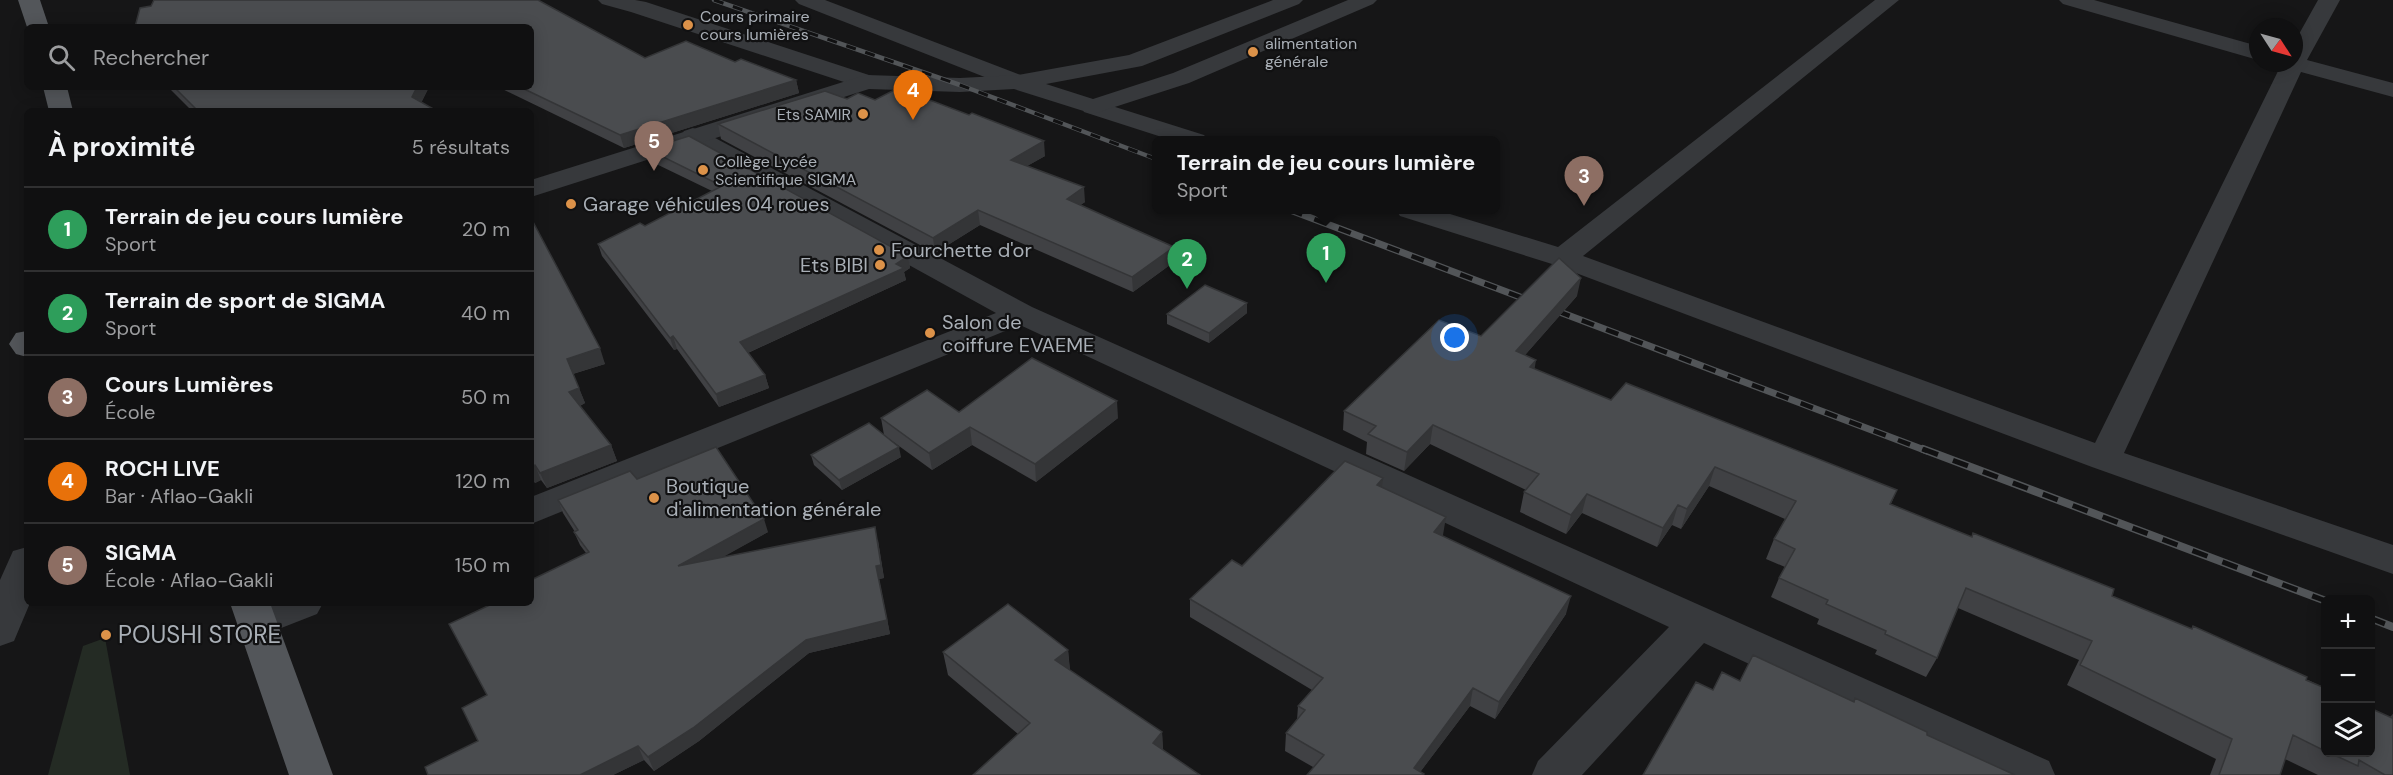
<!DOCTYPE html>
<html lang="fr">
<meta charset="utf-8">
<style>
body{margin:0;font-family:"DM Sans",sans-serif;background:#19191a;color:#f1f3f6}
.controls{position:absolute;right:18px;bottom:18px;display:grid;overflow:hidden;border-radius:9px;box-shadow:0 3px 15px #0003}
.controls button{width:54px;height:54px;display:grid;place-items:center;padding:0;border:0;border-bottom:2px solid #303031;background:#101011;color:#f1f3f6;font:30px sans-serif}
.compass{position:absolute;left:2249px;top:18px;width:54px;height:54px;border-radius:50%;background:#101011;box-shadow:0 3px 15px #0003;rotate:126deg}
.you{position:absolute;left:1455px;top:338px;width:21px;height:21px;margin:-15px;border:4px solid #fff;border-radius:50%;background:#1a73e8;box-shadow:0 0 0 9px #1a73e833}
.badge{display:grid;place-items:center;width:39px;height:39px;border-radius:50%;background:#dc9249;color:#fff;font-size:20px;font-weight:700}
.pin{position:absolute;translate:-50% -50px;filter:drop-shadow(0 2px 3px #0008)}
.pin::after{content:'';position:absolute;top:32px;width:21px;height:18px;background:inherit;clip-path:polygon(0 0,100% 0,50% 100%)}
.popup{position:absolute;left:1152px;top:136px;width:348px;height:78px;box-sizing:border-box;display:grid;place-content:center;border-radius:9px;background:#101011;filter:drop-shadow(0 2px 4px #0005);font-size:20px;white-space:nowrap;color:#9c9d9f}
.popup b{font-size:22px;color:#f1f3f6}
.popup::after{content:'';position:absolute;left:50%;top:100%;margin-left:-12px;border:12px solid transparent;border-top-color:#101011}
.list{margin:0;padding:0;list-style:none}
h2{display:flex;justify-content:space-between;align-items:center;height:78px;margin:0;padding:0 24px;font-size:26px}
h2 small{font-size:20px;font-weight:400;color:#9c9d9f}
.list li{display:grid;grid-template-columns:39px 1fr auto;gap:18px;align-items:center;box-sizing:border-box;height:84px;padding:0 24px;border-top:2px solid #303031}
.list b{display:block;font-size:22px;white-space:nowrap}
.list p{margin:0;font-size:20px;white-space:nowrap;color:#9c9d9f}
.list em{font-size:20px;font-style:normal;color:#9c9d9f}
.icon{flex:none;width:33px;height:33px;fill:none;stroke:currentColor;stroke-width:2;stroke-linecap:round;stroke-linejoin:round}
.map{position:relative;flex:none;width:2393px;height:775px;overflow:hidden}
.search{position:absolute;background:#101011;box-shadow:0 3px 15px #0003;left:24px;top:24px;width:510px;height:66px;display:flex;align-items:center;gap:15px;box-sizing:border-box;padding:0 21px;border-radius:9px;color:#9c9d9f;font-size:22px}
.panel{position:absolute;background:#101011;box-shadow:0 3px 15px #0003;left:24px;top:108px;width:510px;height:498px;border-radius:9px}
.map>svg:first-child{display:block}
.green{fill:#242b24}
.lines{fill:none;stroke-linecap:round;stroke-linejoin:round}
.minor{fill:#37393c;fill-rule:evenodd}
.tertiary{fill:#37393c;fill-rule:evenodd}
.primary{fill:#53565a;fill-rule:evenodd}
.rail-far2-casing{stroke:#525558;stroke-width:4.5}
.rail-far1-casing{stroke:#525558;stroke-width:7}
.rail-casing{stroke:#525558;stroke-width:8}
.rail-far2{stroke:#111112;stroke-width:3;stroke-dasharray:10;stroke-linecap:butt}
.rail-far1{stroke:#111112;stroke-width:4.5;stroke-dasharray:13;stroke-linecap:butt}
.rail{stroke:#111112;stroke-width:5;stroke-dasharray:16;stroke-linecap:butt}
.wall{fill:#404144}
.shaded-wall{fill:#343537}
.building{fill:#4a4c4f;stroke:#343537;stroke-width:1.5}
.poi-dot{fill:#dc9249;stroke:#111112;stroke-width:2}
.labels{text-anchor:middle;stroke-width:4.5;stroke-linejoin:round;paint-order:stroke}
.far-poi-label{font-size:16px;fill:#a9afb6;stroke:#111112;text-anchor:start}
.poi-label{font-size:20px;fill:#a9afb6;stroke:#111112;text-anchor:start}
.near-poi-label{font-size:24px;fill:#a9afb6;stroke:#111112;text-anchor:start}
</style>
<div class="map">
<svg width="2393" height="775" viewBox="0 0 2393 775">
<rect width="100%" height="100%" fill="#161617"/>
<path class="green" d="M105,638L130,775H48L83,646Z"/>
<g class="lines">
<path class="minor" d="M598,0H635L646,2L875,77L879,82L875,87L867,89L859,87L631,12L602,4Z
M795,0H825L1026,77L1030,82L1026,87L1018,89L1010,87L799,4Z
M1875,0H1899L1583,256L2095,443L2282,63H2294V43L2318,0H2340L2307,60L2393,83V97L2301,72L2124,453L2393,545V574L2092,467L1552,264L1400,216L1396,210H1437L1558,247Z
M2059,0H2094L2258,46V60L2063,4Z
M1093,100L1204,135L1208,140H1171L1084,112L1081,107L1084,102Z
M693,128L702,131L1032,307L2049,761L2055,775H1988L1704,643L1582,775H1532L1538,761L1669,627L1020,325L531,524V497L996,313L684,141L680,136L684,131Z
M261,603H323L317,614L271,632L257,636L243,632L237,621L243,610Z"/>
<path class="tertiary" d="M1273,0H1303L1299,4L1142,66L1046,84L1093,99L1173,73L1348,0H1377L1373,4L1189,83L1093,114L1014,89L960,92L869,89L531,197V180L859,77L867,75L960,78L1018,75L1129,55Z
M27,547V603H30L14,641L0,646V580L13,551Z"/>
<path class="primary" d="M18,0H40L49,27H27Z
M43,87H67L73,111H49Z
M27,331V357L16,354L9,344L16,333Z
M230,603H270L333,775H289Z"/>
<g class="rail-far2-casing">
<path id="rail-far2" d="M714,0L960,85L1156,159"/>
</g>
<g class="rail-far1-casing">
<path id="rail-far1" d="M1290,210L1927,451"/>
</g>
<g class="rail-casing">
<path id="rail" d="M1923,449L2326,601
M2370,618L2393,627"/>
</g>
<use href="#rail-far2" class="rail-far2"/>
<use href="#rail-far1" class="rail-far1"/>
<use href="#rail" class="rail"/>
</g>
<path class="wall" d="M645,58L796,80L799,93L624,148L498,87H531Z
M168,87H429L421,103L437,111H192Z
M847,99L875,100L1045,156L1027,166L1085,202L1080,205L1174,247V262L1133,292L980,225L935,253L721,139L718,124Z
M647,149L908,256L910,268L904,272L906,280L748,353L765,375L769,388L719,407L677,349L674,350L602,256L598,244L645,226L712,191L650,161Z
M531,218L605,364L573,374L585,403L580,406L611,445L617,461L547,488L541,480L535,483L531,477Z
M1577,296L1525,355L1534,369L1611,400L1897,490L1891,504L2191,629L2193,626L2325,688V753H2370L2390,717L2393,714V775H2318L2285,759L2280,775H2210L2216,759L2067,685L2079,660L1958,608L1937,658L1926,677L1875,654L1877,650L1817,624L1819,619L1771,597L1779,578L1785,567L1766,559L1774,539L1785,519L1709,486L1681,529L1672,525L1657,547L1582,513L1566,534L1520,512L1524,492L1526,490L1430,444L1404,471L1366,454L1367,442L1343,430L1344,411L1481,336Z
M1247,313L1209,343L1167,324V314Z
M881,418H1118L1036,482L972,445L932,470L888,438L901,457L842,490L814,465L811,455L884,435Z
M637,479L768,532L722,557L878,540L884,578L879,579L890,634L809,653L699,741L654,771L644,760L613,775H428L478,741L487,695L531,603L586,553L580,545L574,532H575L563,513L558,500Z
M1382,487L1443,535L1442,536L1566,614L1495,719L1470,706L1420,772L1313,767L1285,751L1286,733L1297,720L1298,706L1312,690L1190,617V599Z
M1068,650L1070,670L1162,732L1163,750L1018,734L948,675L943,652Z"/>
<path class="shaded-wall" d="M796,80L799,93L624,148L620,135Z
M417,87H429L417,111L412,97Z
M1044,141L1045,156L1013,174L1011,160Z
M1084,187L1085,202L1068,214L1067,199Z
M978,210L980,225L935,253L933,238Z
M1174,247V262L1133,292L1132,277Z
M908,256L910,268L904,272L906,280L743,355L740,342L896,264Z
M1581,278L1577,296L1512,370L1516,351Z
M1247,303V313L1209,343V333Z
M673,336L677,349L674,350L670,338Z
M600,348L605,364L572,374L567,359Z
M1536,360L1533,379L1530,367Z
M765,375L769,388L719,407L716,394Z
M579,388L585,403L575,408L569,392Z
M1117,401L1118,418L1036,482L1035,464Z
M1433,425L1430,444L1404,471L1407,452Z
M970,427L972,445L932,470L929,453Z
M611,445L617,461L547,488L540,473Z
M899,447L901,457L842,490L839,480Z
M535,465L541,480L535,483L531,474V466Z
M1715,467L1709,486L1681,529L1687,509Z
M1383,478L1381,495L1377,485Z
M1587,494L1582,513L1566,534L1571,515Z
M1678,505L1672,525L1657,547L1663,528Z
M1446,517L1443,535L1431,549L1434,532Z
M764,519L768,532L682,580L678,566Z
M875,527L884,578L879,579L890,634L809,653L699,741L654,771L648,757L876,566Z
M1571,596L1566,614L1495,719L1499,702Z
M1068,650L1070,674L1055,660Z
M1473,688L1470,706L1418,775L1414,768Z
M1162,732L1163,756L1153,743Z
M638,746L644,760L613,775H580Z"/>
<path class="building" d="M154,0H538L645,58L686,41L735,62L741,59L796,80L620,135L520,87H531V27H135L140,8L151,6Z
M174,87H417L412,97L437,111H198Z
M898,88L969,115L972,113L1044,141L1011,160L1084,187L1067,199L1174,247L1132,277L978,210L933,238L718,124L825,91L847,99L858,93L875,100Z
M689,136L908,256L896,264L904,268L740,342L765,375L716,394L673,336L670,338L598,244L640,223L645,226L722,186L647,149Z
M531,218L600,348L567,359L579,388L569,392L611,445L540,473L535,465L531,466Z
M1559,258L1581,278L1516,351L1536,360L1530,367L1611,400L1626,383L1897,490L1890,504L1972,537L1973,533L2114,589L2112,596L2192,629L2193,626L2307,677L2306,680L2325,688V751L2293,735L2280,775H2219L2232,739L2080,665L2092,641L1966,588L1937,658L1885,634L1886,631L1826,604L1828,600L1779,578L1795,549L1774,539L1796,501L1715,467L1687,509L1678,505L1663,528L1587,494L1571,515L1524,492L1539,474L1433,425L1407,452L1368,434L1376,426L1344,411L1439,320L1481,336Z
M1205,285L1247,303L1209,333L1167,314Z
M1032,358L1117,401L1035,464L970,427L929,453L881,418L927,390L959,412Z
M869,423L899,447L839,480L811,455Z
M716,447L764,519L678,566L875,527L881,565L876,566L887,620L806,640L693,728L648,757L638,746L580,775H428L425,767L478,741L462,708L487,695L449,624L494,603H531V580L589,552L574,532L578,530L558,500L630,471L637,479Z
M1345,461L1383,478L1377,485L1446,517L1434,532L1571,596L1499,702L1473,688L1414,768L1424,774L1423,775H1307L1324,755L1286,733L1305,710L1298,706L1323,678L1190,599L1232,560L1242,566Z
M1008,604L1068,650L1055,660L1162,732L1153,743L1200,775H973L1030,723L943,652Z
M1753,655L1854,702L1855,698L1927,732V735L2015,775H1643L1696,682L1713,690L1722,672L1740,681Z
M2370,708L2392,718L2393,715V775H2385L2359,760L2358,766L2330,753H2370Z"/>
<g class="poi-dot">
<circle cx="688" cy="25" r="6"/>
<circle cx="1253" cy="52" r="6"/>
<circle cx="863" cy="114" r="6"/>
<circle cx="703" cy="170" r="6"/>
<circle cx="571" cy="204" r="6"/>
<circle cx="879" cy="250" r="6"/>
<circle cx="880" cy="265" r="6"/>
<circle cx="930" cy="333" r="6"/>
<circle cx="654" cy="498" r="6"/>
<circle cx="106" cy="635" r="6"/>
</g>
<g class="labels">
<g class="far-poi-label">
<text x="700" y="22">Cours primaire<tspan x="700" dy="18">cours lumières</tspan></text>
<text x="1265" y="49">alimentation<tspan x="1265" dy="18">générale</tspan></text>
<text x="851" y="120" text-anchor="end">Ets SAMIR</text>
<text x="715" y="167">Collège Lycée<tspan x="715" dy="18">Scientifique SIGMA</tspan></text>
</g>
<g class="poi-label">
<text x="583" y="211">Garage véhicules 04 roues</text>
<text x="891" y="257">Fourchette d'or</text>
<text x="868" y="272" text-anchor="end">Ets BIBI</text>
<text x="942" y="329">Salon de<tspan x="942" dy="23">coiffure EVAEME</tspan></text>
<text x="666" y="493">Boutique<tspan x="666" dy="23">d'alimentation générale</tspan></text>
</g>
<g class="near-poi-label">
<text x="118" y="643">POUSHI STORE</text>
</g>
</g>
</svg>
<div class="controls">
<button>+</button>
<button>−</button>
<button><svg class="icon" aria-label="layers" viewBox="0 0 24 24"><path d="M12 4l9 5-9 5-9-5zM3 14l9 5 9-5"/></svg></button>
</div>
<svg class="compass" viewBox="-18 -18 36 36"><path d="M0-13l5 13h-10z" fill="#e53935"/><path d="M0 13l5-13h-10z" fill="#9c9d9f"/></svg>
<div class="you"></div>
<div class="pin badge" style="left:1326px;top:283px;background:#2e9e5b">1</div>
<div class="popup"><b>Terrain de jeu cours lumière</b>Sport</div>
<div class="pin badge" style="left:1187px;top:289px;background:#2e9e5b">2</div>
<div class="pin badge" style="left:1584px;top:206px;background:#8d6e63">3</div>
<div class="pin badge" style="left:913px;top:120px;background:#e8710a">4</div>
<div class="pin badge" style="left:654px;top:171px;background:#8d6e63">5</div>
<div class="search"><svg class="icon" aria-label="search" viewBox="0 0 24 24"><circle cx="10" cy="10" r="6"/><path d="M15 15l6 6"/></svg>Rechercher</div>
<section class="panel">
<h2>À proximité<small>5 résultats</small></h2>
<ul class="list">
<li><span class="badge" style="background:#2e9e5b">1</span><div><b>Terrain de jeu cours lumière</b><p>Sport</p></div><em>20 m</em></li>
<li><span class="badge" style="background:#2e9e5b">2</span><div><b>Terrain de sport de SIGMA</b><p>Sport</p></div><em>40 m</em></li>
<li><span class="badge" style="background:#8d6e63">3</span><div><b>Cours Lumières</b><p>École</p></div><em>50 m</em></li>
<li><span class="badge" style="background:#e8710a">4</span><div><b>ROCH LIVE</b><p>Bar · Aflao-Gakli</p></div><em>120 m</em></li>
<li><span class="badge" style="background:#8d6e63">5</span><div><b>SIGMA</b><p>École · Aflao-Gakli</p></div><em>150 m</em></li>
</ul>
</section>
</div>
